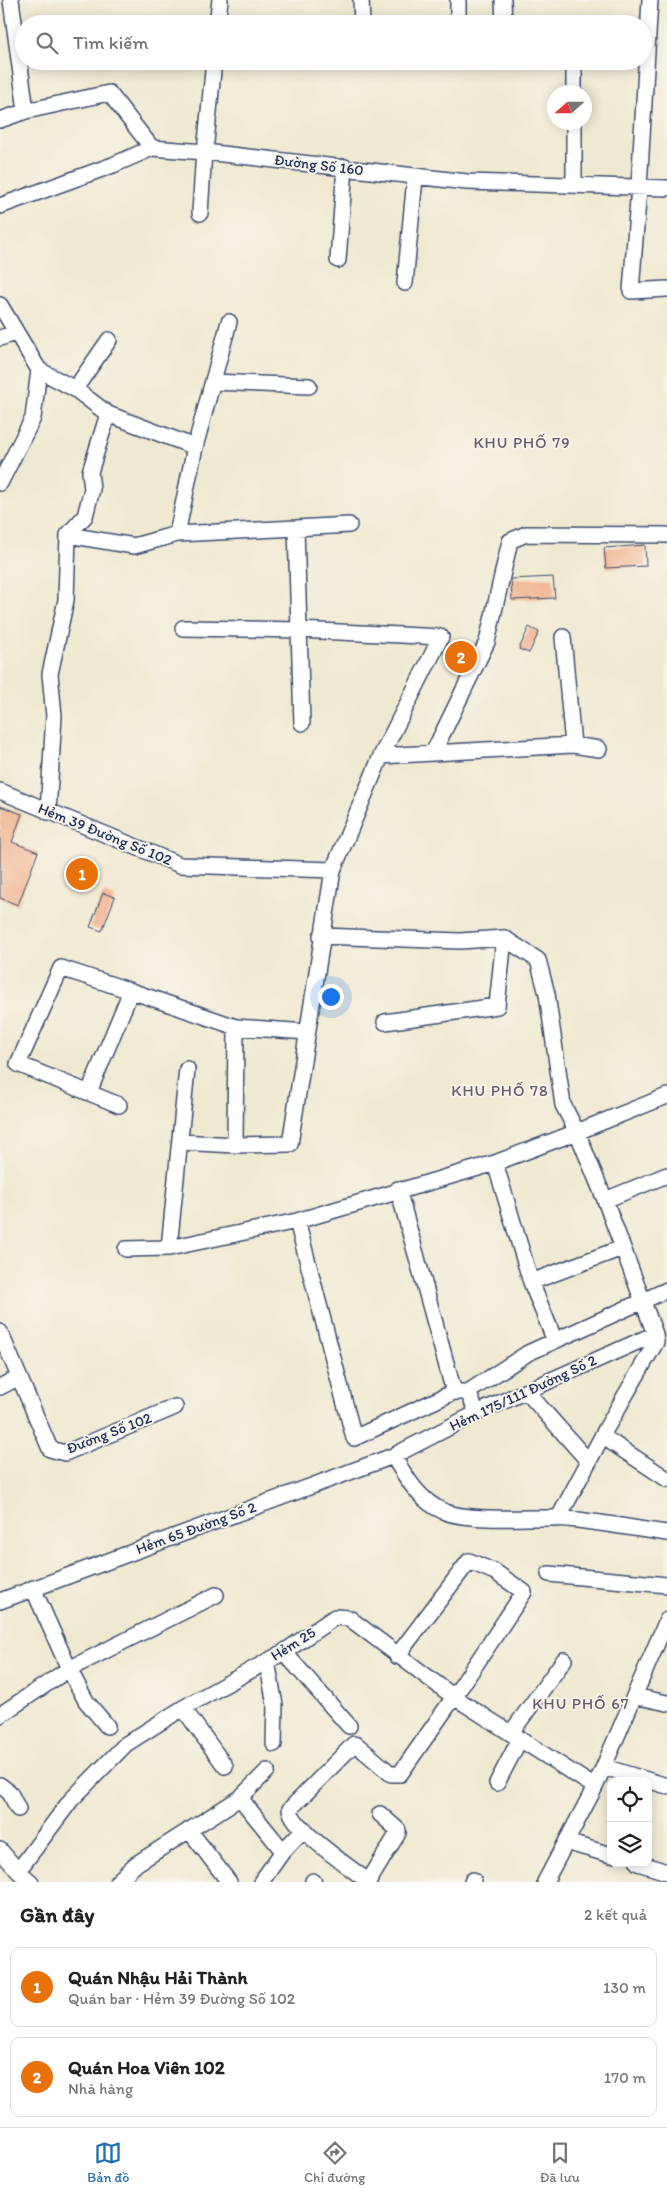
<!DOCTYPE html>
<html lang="vi">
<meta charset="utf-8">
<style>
body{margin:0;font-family:Itim,sans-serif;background:#f6f6f6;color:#222}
.controls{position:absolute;right:15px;bottom:15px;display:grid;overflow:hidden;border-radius:10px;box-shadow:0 2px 12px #0003}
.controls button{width:45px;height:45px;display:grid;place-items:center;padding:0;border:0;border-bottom:1px solid #e0e0e0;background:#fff;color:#222;font:25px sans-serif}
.compass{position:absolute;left:547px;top:85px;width:45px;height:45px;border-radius:50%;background:#fff;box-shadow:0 2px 12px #0003;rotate:249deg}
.you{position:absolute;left:330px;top:996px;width:18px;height:18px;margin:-12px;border:4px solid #fff;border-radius:50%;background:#1a73e8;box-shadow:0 0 0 8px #1a73e833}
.badge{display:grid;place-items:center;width:32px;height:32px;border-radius:50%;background:#1f6fb2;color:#fff;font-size:16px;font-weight:700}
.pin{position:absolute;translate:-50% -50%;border:2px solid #fff;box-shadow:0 1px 5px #0006}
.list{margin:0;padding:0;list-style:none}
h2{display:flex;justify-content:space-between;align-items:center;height:65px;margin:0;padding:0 20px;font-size:21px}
h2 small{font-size:16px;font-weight:400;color:#767676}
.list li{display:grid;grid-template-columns:32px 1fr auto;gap:15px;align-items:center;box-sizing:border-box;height:80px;margin:0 10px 10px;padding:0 10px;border:1px solid #e0e0e0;border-radius:10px}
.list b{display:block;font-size:19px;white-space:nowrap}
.list p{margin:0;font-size:16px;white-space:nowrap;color:#767676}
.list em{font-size:16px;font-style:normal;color:#767676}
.icon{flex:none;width:28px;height:28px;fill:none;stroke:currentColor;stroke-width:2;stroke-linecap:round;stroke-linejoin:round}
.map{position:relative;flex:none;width:667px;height:1882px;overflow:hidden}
.search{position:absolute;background:#fff;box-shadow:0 2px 12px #0003;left:15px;right:15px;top:15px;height:55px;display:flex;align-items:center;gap:12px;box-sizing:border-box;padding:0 18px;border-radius:28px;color:#767676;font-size:19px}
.sheet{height:245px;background:#fff}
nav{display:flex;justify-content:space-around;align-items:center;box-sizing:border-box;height:70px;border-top:1px solid #e0e0e0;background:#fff;font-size:14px;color:#767676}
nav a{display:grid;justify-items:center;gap:2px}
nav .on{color:#1f6fb2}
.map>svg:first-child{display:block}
.building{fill:#f1b38e}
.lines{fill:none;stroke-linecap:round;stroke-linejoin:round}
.minor-casing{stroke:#3b4b6f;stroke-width:18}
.minor{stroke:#fff;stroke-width:15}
.labels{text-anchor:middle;stroke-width:4;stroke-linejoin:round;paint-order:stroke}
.street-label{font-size:15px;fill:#1b2f5e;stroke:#f7f3e8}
.neighbourhood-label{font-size:16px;letter-spacing:1px;fill:#665d6f;stroke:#f7f3e8}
</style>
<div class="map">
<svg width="667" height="1882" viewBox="0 0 667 1882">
<rect width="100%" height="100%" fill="#f7f3e8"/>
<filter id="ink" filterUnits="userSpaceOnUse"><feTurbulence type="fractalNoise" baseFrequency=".02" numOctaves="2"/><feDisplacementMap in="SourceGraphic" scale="10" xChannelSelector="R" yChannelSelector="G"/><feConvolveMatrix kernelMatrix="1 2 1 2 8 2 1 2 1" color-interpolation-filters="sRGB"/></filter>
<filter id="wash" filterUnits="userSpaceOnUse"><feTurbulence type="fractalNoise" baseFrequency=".0096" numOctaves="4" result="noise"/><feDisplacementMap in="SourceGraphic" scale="20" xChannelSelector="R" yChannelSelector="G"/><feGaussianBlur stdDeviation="1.12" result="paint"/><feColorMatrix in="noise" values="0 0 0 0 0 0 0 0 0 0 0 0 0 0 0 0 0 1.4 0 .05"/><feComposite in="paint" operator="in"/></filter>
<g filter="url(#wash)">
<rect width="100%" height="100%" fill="#f0e9d1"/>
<g id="blocks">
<path class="building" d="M645,545L646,566L606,568L604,548Z
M553,577L555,598L512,600L511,579Z
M529,627L539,632L529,653L519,649Z
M0,806L22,814L12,842L38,852L18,905L0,898Z
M103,893L115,897L102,931L90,927Z"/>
</g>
</g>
<g filter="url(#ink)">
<use href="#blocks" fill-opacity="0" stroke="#3b4b6f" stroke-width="1"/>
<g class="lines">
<g class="minor-casing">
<path id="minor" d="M11,0L26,111
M361,0L362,24
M458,0V24
M503,0L504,24
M650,0L639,187L631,291L667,289
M217,24L220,0
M574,61V92
M0,120L26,111L109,93L152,148L205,152L467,182L667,188
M574,122V185
M205,152L214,61
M0,206L113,165L152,148
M200,213L204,151
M338,260L345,167
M405,283L415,178
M0,305L39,370
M0,338L16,333
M39,370L75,389L108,414L195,447L177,534L296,528L299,630L441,637L381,756L333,870L290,1144L235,1145
M213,382L309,386
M75,389L109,340
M195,447L229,322
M0,483L33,418L39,370
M296,528L349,525
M68,535L134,546L177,534
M183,628L299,630L302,723
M563,637L573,745
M434,751L487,642L510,541L526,534L667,535
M381,756L573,745L599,749
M0,791L180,865L333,870
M48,812L54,716L50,674L66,600L68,535L85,516L92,489L90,472L108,414
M321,936L460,941L504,938L497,1006L385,1022
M504,938L538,960L547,994L563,1105L577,1132L605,1200L655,1334L656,1342L607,1427L558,1519
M187,1069L169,1248L297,1221L495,1163L577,1132L667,1096
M89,1092L131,991L236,1027
M119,1105L18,1064L61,968L131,991
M180,1142L235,1145L236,1027L307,1032
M495,1163L531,1282L555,1341
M398,1189L454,1392
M605,1200L667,1175
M297,1221L354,1438L454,1392H468
M126,1249L169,1248
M531,1282L622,1248
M0,1332L50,1449L65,1453L175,1407
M0,1387L19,1377
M527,1392L589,1462
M477,1413L468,1392L528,1353L667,1290
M602,1436L667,1479
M393,1456C406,1477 419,1501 443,1511C467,1522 528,1517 557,1518C594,1521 631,1528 667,1533
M549,1574L667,1585
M33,1588L69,1669L216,1595
M0,1601L393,1456L477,1413L655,1334
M284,1652L349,1726
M267,1661L275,1705L274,1744
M634,1696L667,1703
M183,1708L225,1766
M0,1715L69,1669L86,1701L107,1726
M511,1733L564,1660
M604,1767L667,1786
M497,1783L520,1739
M0,1785L10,1793L18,1809
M240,1798L283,1851L261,1882
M189,1830L229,1882
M566,1842L611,1855
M0,1850L18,1871L31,1882
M283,1851L304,1829
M638,1863L667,1872
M18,1871L71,1800L126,1744L183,1708L284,1652L335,1617L349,1618L454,1697L595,1787
M313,1881L314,1882
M369,1881L398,1833V1830L380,1814
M117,1882L136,1864L240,1798L267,1771
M369,1882C352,1869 292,1829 290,1809L354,1744L357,1745L391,1774H400L454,1697L524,1592L495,1572L469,1561L397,1656
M472,1882L473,1880
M545,1882L595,1787L667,1620"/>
</g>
<use href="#minor" class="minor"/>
</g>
</g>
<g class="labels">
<g class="street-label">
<text transform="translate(319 165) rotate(7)" y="5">Đường Số 160</text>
<text transform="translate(105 834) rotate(22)" y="5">Hẻm 39 Đường Số 102</text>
<text transform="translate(523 1393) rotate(-25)" y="5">Hẻm 175/111 Đường Số 2</text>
<text transform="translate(109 1433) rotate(-21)" y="5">Đường Số 102</text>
<text transform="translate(196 1528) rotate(-20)" y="5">Hẻm 65 Đường Số 2</text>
<text transform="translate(293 1644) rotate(-32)" y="5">Hẻm 25</text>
</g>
<g class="neighbourhood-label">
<text x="522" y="448">KHU PHỐ 79</text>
<text x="500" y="1096">KHU PHỐ 78</text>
<text x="581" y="1709">KHU PHỐ 67</text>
</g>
</g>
</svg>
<div class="controls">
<button><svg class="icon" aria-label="locate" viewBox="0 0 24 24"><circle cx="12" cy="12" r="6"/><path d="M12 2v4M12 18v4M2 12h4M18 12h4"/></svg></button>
<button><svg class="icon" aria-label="layers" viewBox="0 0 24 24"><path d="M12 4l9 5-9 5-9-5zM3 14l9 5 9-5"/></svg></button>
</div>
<svg class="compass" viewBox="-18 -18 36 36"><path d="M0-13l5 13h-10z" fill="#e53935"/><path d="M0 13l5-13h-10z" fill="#767676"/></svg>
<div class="you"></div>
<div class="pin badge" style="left:82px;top:874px;background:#e8710a">1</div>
<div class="pin badge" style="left:461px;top:657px;background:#e8710a">2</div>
<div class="search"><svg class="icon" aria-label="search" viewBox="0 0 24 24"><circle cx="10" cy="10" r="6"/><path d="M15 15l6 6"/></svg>Tìm kiếm</div>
</div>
<section class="sheet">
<h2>Gần đây<small>2 kết quả</small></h2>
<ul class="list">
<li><span class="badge" style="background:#e8710a">1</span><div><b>Quán Nhậu Hải Thành</b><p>Quán bar · Hẻm 39 Đường Số 102</p></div><em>130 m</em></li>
<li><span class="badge" style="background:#e8710a">2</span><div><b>Quán Hoa Viên 102</b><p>Nhà hàng</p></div><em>170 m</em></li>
</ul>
</section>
<nav>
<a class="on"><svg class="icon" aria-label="map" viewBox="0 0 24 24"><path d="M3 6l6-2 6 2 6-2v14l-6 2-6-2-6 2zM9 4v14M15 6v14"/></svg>Bản đồ</a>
<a><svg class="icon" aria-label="directions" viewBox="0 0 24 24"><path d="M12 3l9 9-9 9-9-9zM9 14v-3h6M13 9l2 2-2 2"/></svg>Chỉ đường</a>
<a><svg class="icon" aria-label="saved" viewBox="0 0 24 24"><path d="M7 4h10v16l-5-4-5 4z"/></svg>Đã lưu</a>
</nav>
